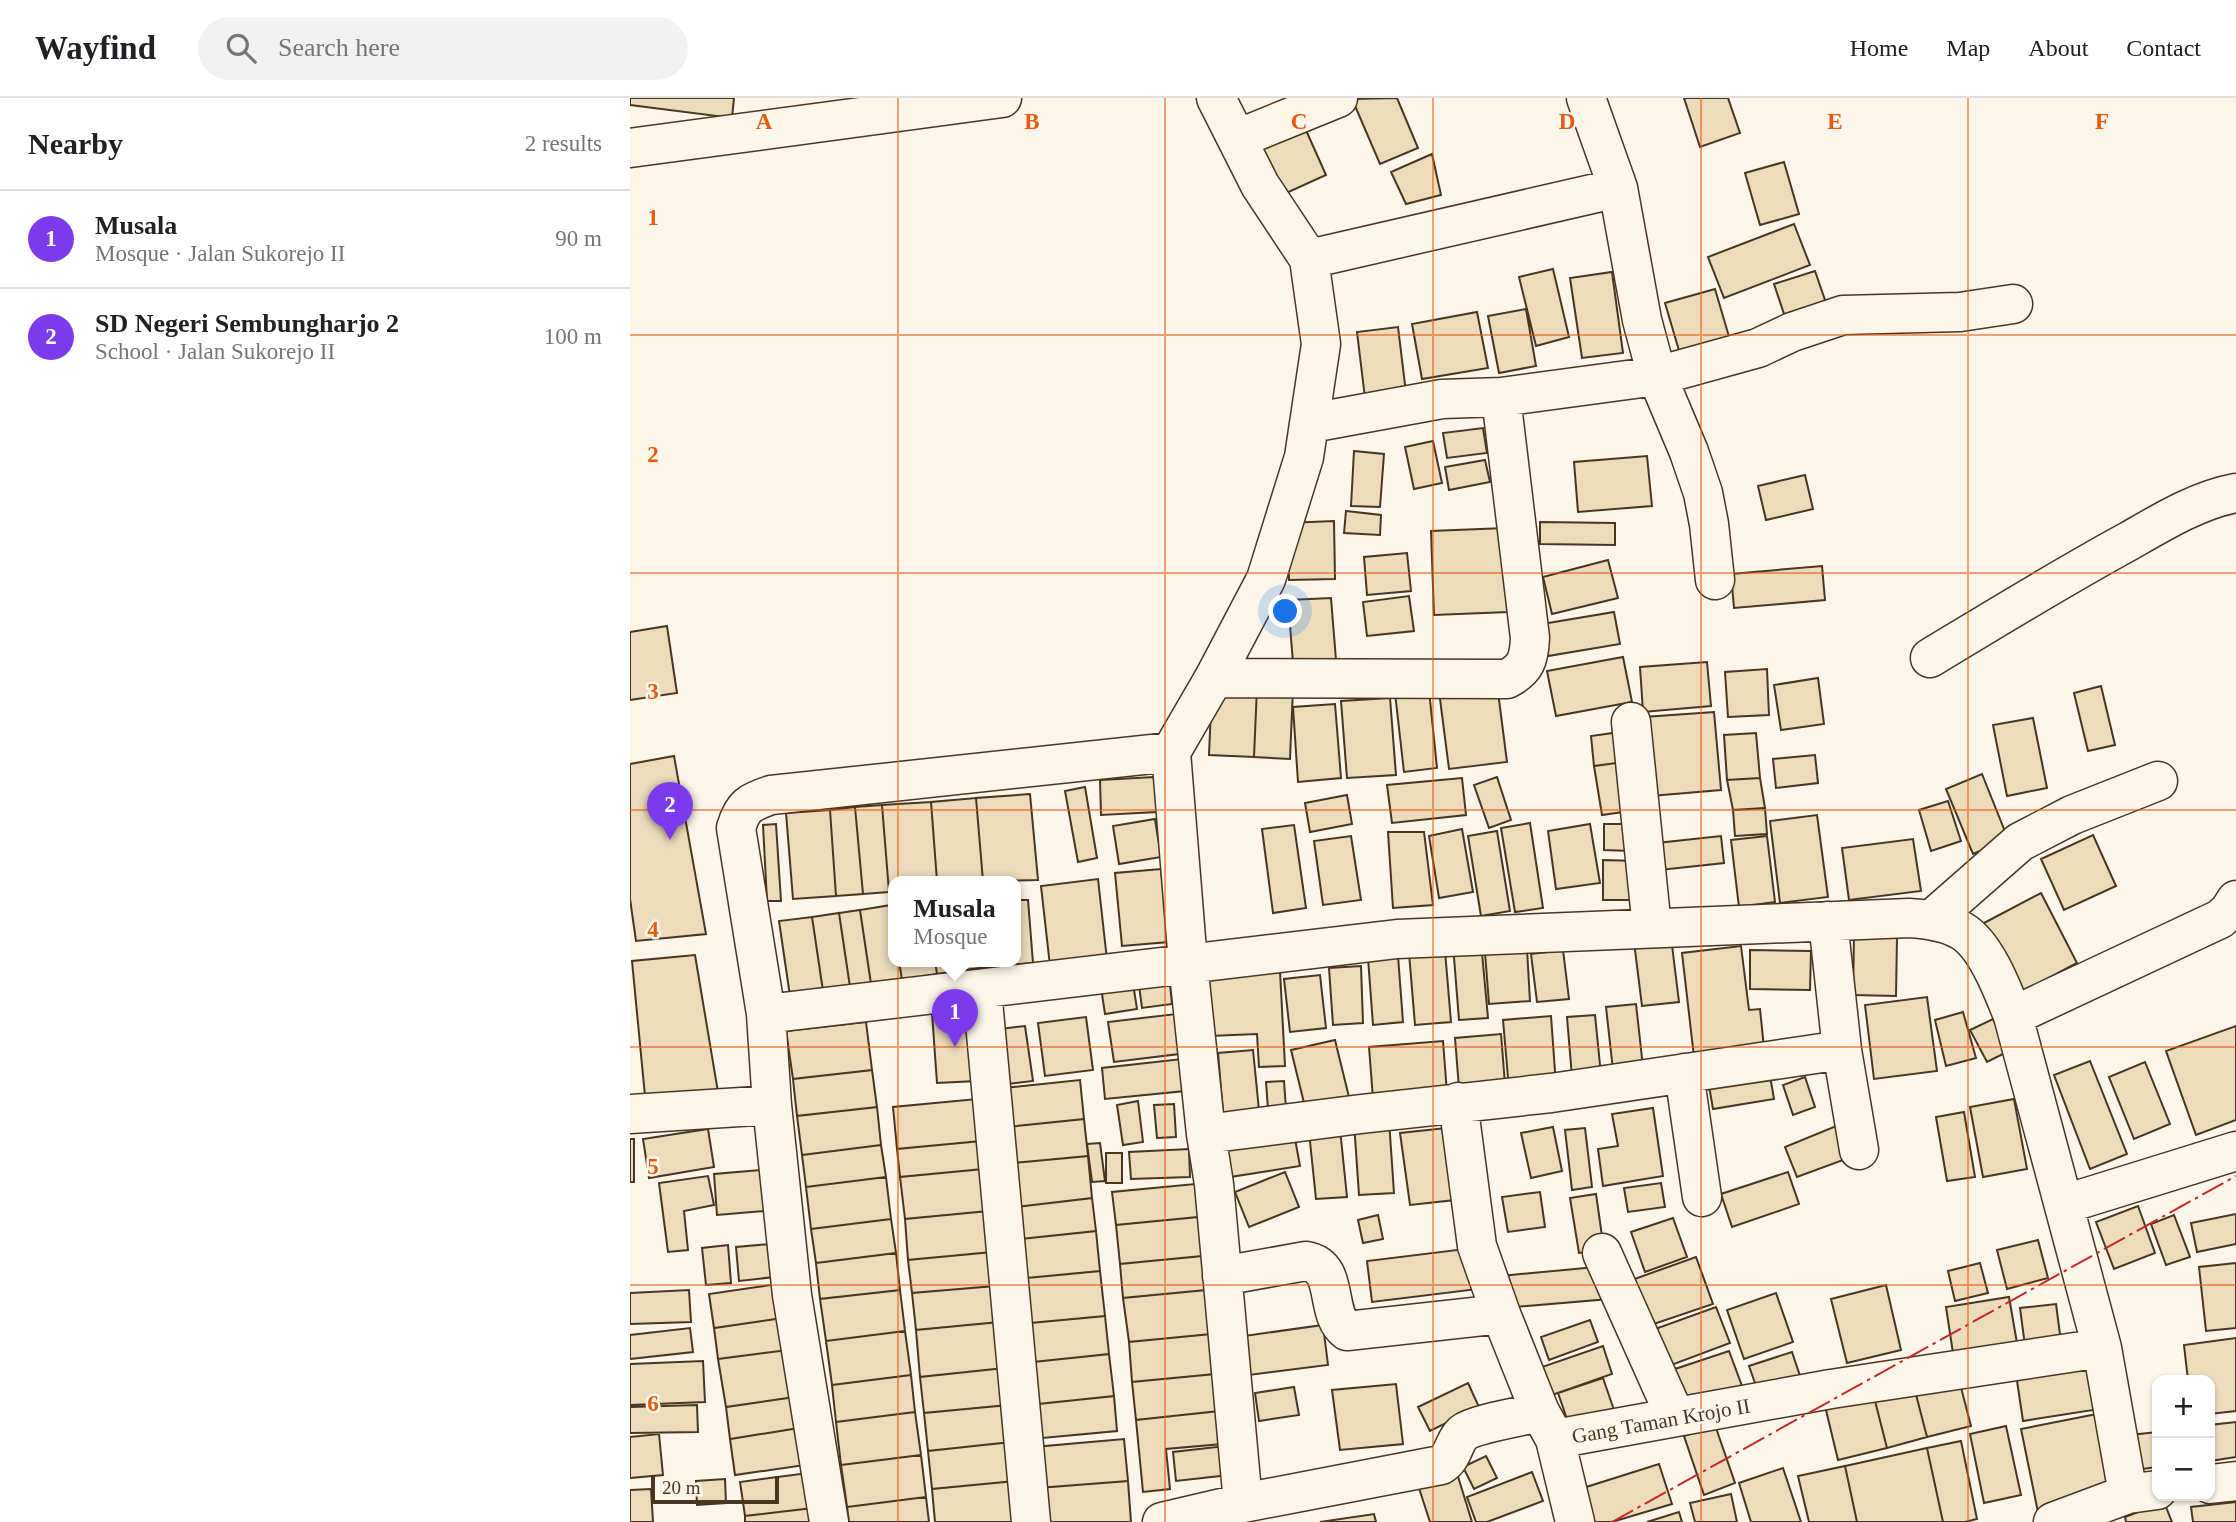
<!DOCTYPE html>
<meta charset="utf-8">
<style>
body{margin:0;font-family:"Times New Roman",serif;background:#f2f2f2;color:#202124}
.controls{position:absolute;right:21px;bottom:21px;display:grid;overflow:hidden;border-radius:14px;box-shadow:0 2px 5px #0004}
.controls button{width:63px;height:63px;display:grid;place-items:center;padding:0;border:0;border-bottom:2px solid #e0e0e0;background:#fff;color:#202124;font:35px sans-serif}
.scale{position:absolute;left:21px;bottom:18px;width:128px;box-sizing:border-box;padding-left:7px;border:4px solid #4a3520;border-top:0;font-size:19px;line-height:24px;white-space:nowrap;color:#4a3520;-webkit-text-stroke:5px #fbf6e9;paint-order:stroke}
.you{position:absolute;left:656px;top:514px;width:24px;height:24px;margin:-18px;border:5px solid #fff;border-radius:50%;background:#1a73e8;box-shadow:0 0 0 10px #1a73e833}
.badge{display:grid;place-items:center;width:46px;height:46px;border-radius:50%;background:#7c3aed;color:#fff;font-size:23px;font-weight:700}
.pin{position:absolute;translate:-50% -58px;filter:drop-shadow(0 2px 4px #0008)}
.pin::after{content:'';position:absolute;top:37px;width:24px;height:21px;background:inherit;clip-path:polygon(0 0,100% 0,50% 100%)}
.popup{position:absolute;left:258px;top:778px;width:133px;height:91px;box-sizing:border-box;display:grid;place-content:center;border-radius:14px;background:#fff;filter:drop-shadow(0 2px 5px #0005);font-size:23px;white-space:nowrap;color:#757577}
.popup b{font-size:26px;color:#202124}
.popup::after{content:'';position:absolute;left:50%;top:100%;margin-left:-14px;border:14px solid transparent;border-top-color:#fff}
.list{margin:0;padding:0;list-style:none}
h2{display:flex;justify-content:space-between;align-items:center;height:91px;margin:0;padding:0 28px;font-size:30px}
h2 small{font-size:23px;font-weight:400;color:#757577}
.list li{display:grid;grid-template-columns:46px 1fr auto;gap:21px;align-items:center;box-sizing:border-box;height:98px;padding:0 28px;border-top:2px solid #e0e0e0}
.list b{display:block;font-size:26px;white-space:nowrap}
.list p{margin:0;font-size:23px;white-space:nowrap;color:#757577}
.list em{font-size:23px;font-style:normal;color:#757577}
.icon{flex:none;width:38px;height:38px;fill:none;stroke:currentColor;stroke-width:2;stroke-linecap:round;stroke-linejoin:round}
.map{position:relative;flex:none;width:1606px;height:1424px;overflow:hidden}
header{display:flex;align-items:center;gap:42px;box-sizing:border-box;height:98px;padding:0 35px;background:#fff;border-bottom:2px solid #e0e0e0}
header strong{font-size:33px}
nav{display:flex;gap:38px;margin-inline-start:auto;font-size:24px}
.search{width:490px;height:63px;background:#f2f2f2;display:flex;align-items:center;gap:18px;box-sizing:border-box;padding:0 24px;border-radius:38px;color:#757577;font-size:26px}
main{display:flex}
aside{flex:1;background:#fff}
.map>svg:first-child{display:block}
.building{fill:#ecdcbc;stroke:#4a3520;stroke-width:2}
.lines{fill:none;stroke-linecap:round;stroke-linejoin:round}
.minor-casing{stroke:#4a3520;stroke-width:41}
.minor{stroke:#fbf6e9;stroke-width:38}
.power{stroke:#c62828;stroke-width:2;stroke-dasharray:24 5 3.5 5;stroke-linecap:butt}
.grid{fill:none;stroke:#e8590c;stroke-width:2;stroke-opacity:0.55}
.labels{text-anchor:middle;stroke-width:5;stroke-linejoin:round;paint-order:stroke}
.street-label{font-size:21px;fill:#4a3520;stroke:#fbf6e9}
.grid-label{font-size:23px;text-anchor:middle;font-weight:bold;fill:#e8590c;stroke:#fbf6e9;stroke-width:5;stroke-linejoin:round;paint-order:stroke}
</style>
<header>
<strong>Wayfind</strong>
<div class="search"><svg class="icon" aria-label="search" viewBox="0 0 24 24"><circle cx="10" cy="10" r="6"/><path d="M15 15l6 6"/></svg>Search here</div>
<nav><a>Home</a><a>Map</a><a>About</a><a>Contact</a></nav>
</header>
<main>
<aside>
<h2>Nearby<small>2 results</small></h2>
<ul class="list">
<li><span class="badge">1</span><div><b>Musala</b><p>Mosque · Jalan Sukorejo II</p></div><em>90 m</em></li>
<li><span class="badge">2</span><div><b>SD Negeri Sembungharjo 2</b><p>School · Jalan Sukorejo II</p></div><em>100 m</em></li>
</ul>
</aside>
<div class="map">
<svg width="1606" height="1424" viewBox="0 0 1606 1424">
<rect width="100%" height="100%" fill="#fbf6e9"/>
<path class="building" d="M0,0H104L102,20L0,7Z
M767,0L788,50L750,66L722,1Z
M1054,0H1098L1110,35L1070,49Z
M671,21L696,77L652,97L626,41Z
M802,56L811,97L776,106L761,74Z
M1154,64L1169,116L1130,127L1115,75Z
M1164,126L1180,167L1094,200L1078,159Z
M923,171L939,239L906,248L889,179Z
M1185,173L1196,205L1155,219L1144,186Z
M982,174L993,255L952,260L940,180Z
M1085,191L1100,242L1050,256L1035,205Z
M896,211L906,268L869,275L858,218Z
M847,214L858,270L792,281L782,226Z
M768,229L776,295L735,300L727,234Z
M853,330L857,355L817,360L813,335Z
M803,343L812,385L784,391L775,349Z
M724,353L754,356L750,409L721,408Z
M1017,358L1022,408L948,414L944,364Z
M855,362L860,384L819,392L815,369Z
M1175,377L1183,411L1136,422L1128,388Z
M716,413L751,417L750,437L714,435Z
M704,423L705,481L659,482L657,425Z
M910,424L985,425V447L910,446Z
M875,430L878,514L804,517L801,433Z
M777,455L781,493L737,497L734,459Z
M978,462L988,500L922,516L913,479Z
M1192,468L1195,502L1104,510L1101,476Z
M779,498L784,533L737,538L733,504Z
M701,500L706,562L663,565L658,502Z
M984,514L990,546L918,558L912,526Z
M37,528L47,595L0,602V534Z
M993,559L1002,604L926,618L917,573Z
M1077,564L1081,608L1013,614L1010,569Z
M1137,571L1139,617L1098,619L1095,574Z
M1188,580L1194,626L1151,632L1144,587Z
M582,586L627,589L624,659L579,657Z
M867,586L877,664L819,671L809,593Z
M1471,588L1485,647L1458,653L1444,595Z
M627,589L663,591L660,661L624,659Z
M799,592L807,670L774,674L765,595Z
M760,600L766,677L717,680L711,603Z
M705,606L711,680L668,684L663,609Z
M1084,614L1091,692L1021,698L1014,619Z
M1403,620L1417,690L1377,698L1363,627Z
M990,634L994,664L964,668L961,638Z
M1126,635L1130,680L1097,682L1094,637Z
M1185,657L1188,685L1146,690L1143,661Z
M44,658L76,836L6,843L0,801V666Z
M994,664L1000,713L972,717L964,668Z
M1352,676L1378,741L1343,756L1316,691Z
M524,679L527,714L471,717L470,682Z
M867,679L881,722L859,730L844,687Z
M832,680L836,717L762,725L757,687Z
M1130,680L1135,710L1103,712L1097,682Z
M455,689L467,760L448,764L435,693Z
M400,696L408,782L353,783L346,700Z
M717,697L722,726L680,734L675,705Z
M346,700L353,783H307L301,704Z
M1318,703L1331,743L1301,753L1289,712Z
M301,704L307,783H264V793L259,794L252,707Z
M252,707L259,794L233,796L225,709Z
M225,709L233,796L206,798L200,712Z
M1135,710L1137,736L1105,738L1103,712Z
M200,712L206,798L163,801L156,715Z
M1187,717L1198,799L1150,805L1140,723Z
M525,721L531,759L489,766L483,728Z
M900,725L913,810L885,814L871,730Z
M146,726L151,803H137L133,727Z
M960,726L970,785L926,791L918,733Z
M974,726H1002L1001,753L974,752Z
M664,727L676,810L643,815L632,731Z
M832,731L843,794L809,800L799,738Z
M867,733L880,813L851,818L838,738Z
M758,734H794L803,807L763,810Z
M1463,737L1486,788L1434,812L1411,761Z
M721,738L731,802L693,807L684,743Z
M1091,738L1094,765L1030,772L1027,745Z
M1137,738L1145,804L1109,809L1101,742Z
M1283,741L1291,793L1219,802L1212,750Z
M973,762L1007,763V802H973Z
M531,771L539,844L492,848L485,775Z
M468,781L477,862L420,868L411,788Z
M1411,795L1447,865L1390,895L1354,825Z
M386,802H398L403,865L363,868V863H386Z
M261,807L264,826V863H269L272,882L241,886L230,812Z
M230,812L241,886L220,889L209,815Z
M209,815L220,889L193,893L182,819Z
M182,819L193,893L160,898L149,823Z
M1224,838L1267,839L1266,898L1223,897Z
M1041,839L1049,904L1012,908L1004,844Z
M851,844L858,920L829,922L823,847Z
M1111,848L1119,912L1130,911L1134,950L1064,959L1052,855Z
M897,851L900,903L859,906L855,855Z
M933,852L939,901L907,904L901,856Z
M1120,852L1181,853L1180,892L1120,891Z
M815,853L821,924L785,927L779,855Z
M65,857L88,994L15,998L2,863Z
M768,858L773,924L743,927L738,860Z
M269,863H305L307,876L272,882Z
M305,863H362L363,868L307,876Z
M731,868L733,925L703,927L699,870Z
M650,873L655,968L629,969L627,936L579,938L576,878Z
M539,877L542,906L512,910L508,880Z
M690,877L696,930L660,934L654,881Z
M502,879L507,911L475,916L470,883Z
M1297,899L1307,973L1244,981L1235,907Z
M1006,906L1013,969L983,972L976,909Z
M343,912L347,983L307,985L302,915Z
M1333,914L1346,960L1316,968L1305,922Z
M546,916L549,956L484,964L478,924Z
M965,917L971,977L942,979L937,919Z
M921,918L926,987L879,991L873,922Z
M456,919L463,972L415,978L408,925Z
M1363,921L1379,953L1357,964L1340,932Z
M236,924L242,972L163,981L156,933Z
M395,928L403,983L369,987L361,932Z
M1606,928V1022L1566,1037L1536,953Z
M871,936L875,986L829,990L825,940Z
M705,942L719,999L675,1009L661,952Z
M813,943L817,995L743,1001L739,949Z
M623,952L629,1012L593,1015L588,955Z
M552,961L555,993L475,1001L472,970Z
M1460,963L1497,1056L1460,1071L1424,977Z
M1515,964L1540,1026L1504,1041L1479,979Z
M242,972L247,1009L167,1018L163,981Z
M1139,972L1144,1001L1083,1011L1078,982Z
M1175,979L1185,1009L1163,1017L1153,987Z
M450,982L454,1021L368,1030L364,991Z
M654,983L656,1010L638,1011L636,984Z
M347,1001L351,1043L267,1051L263,1009Z
M1384,1001L1397,1071L1353,1079L1340,1009Z
M508,1003L513,1044L493,1047L487,1007Z
M544,1006L546,1039L527,1040L524,1007Z
M247,1009L251,1047L172,1057L167,1018Z
M1023,1010L1033,1078L973,1088L968,1051L988,1048L982,1016Z
M1334,1014L1345,1079L1317,1083L1306,1019Z
M454,1021L458,1058L372,1066L368,1030Z
M759,1022L764,1095L729,1097L724,1025Z
M1211,1026L1224,1058L1167,1079L1155,1049Z
M923,1029L932,1073L901,1080L891,1035Z
M663,1030L670,1068L600,1079L594,1041Z
M816,1030L825,1102L780,1107L770,1035Z
M955,1030L962,1089L942,1092L935,1032Z
M78,1031L84,1069L19,1080L13,1041Z
M710,1031L717,1099L686,1101L679,1034Z
M0,1041H4V1084H0Z
M351,1043L353,1071L270,1079L267,1051Z
M470,1045L475,1083L462,1084L457,1046Z
M251,1047L256,1079L176,1089L172,1057Z
M559,1051L560,1079L501,1081L499,1054Z
M476,1055H492V1085H476Z
M458,1058L462,1100L377,1110L372,1066Z
M143,1071L147,1112L87,1117L84,1076Z
M353,1071L358,1113L275,1121L270,1079Z
M655,1074L669,1109L619,1129L605,1094Z
M1158,1074L1169,1106L1102,1129L1091,1096Z
M78,1078L84,1107L54,1113L58,1152L38,1154L29,1085Z
M256,1079L261,1121L181,1131L176,1089Z
M1031,1085L1035,1109L998,1114L994,1090Z
M565,1086L568,1119L486,1127L482,1094Z
M910,1094L915,1129L878,1134L872,1099Z
M966,1096L974,1152L949,1155L940,1100Z
M462,1100L466,1133L381,1142L377,1110Z
M1508,1108L1525,1155L1484,1171L1466,1124Z
M358,1113L362,1154L278,1162L275,1121Z
M1606,1116V1146L1567,1154L1561,1125Z
M748,1117L753,1141L733,1145L728,1122Z
M1544,1117L1560,1159L1536,1167L1521,1126Z
M568,1119L572,1158L490,1166L486,1127Z
M1043,1120L1057,1159L1015,1174L1001,1134Z
M261,1121L266,1155L186,1165L181,1131Z
M466,1133L470,1173L385,1181L381,1142Z
M1408,1142L1418,1180L1377,1191L1367,1152Z
M140,1146L144,1179L109,1183L106,1149Z
M98,1147L101,1185L76,1187L72,1150Z
M843,1150L848,1191L742,1204L737,1163Z
M362,1154L365,1188L282,1195L278,1162Z
M266,1155L270,1192L190,1201L186,1165Z
M572,1158L576,1192L493,1200L490,1166Z
M1066,1159L1083,1206L1012,1230L996,1184Z
M1350,1165L1358,1195L1325,1203L1318,1173Z
M1606,1165V1230L1576,1233L1569,1169Z
M976,1168L979,1201L874,1210L871,1178Z
M470,1173L475,1218L390,1226L385,1181Z
M148,1186L153,1220L84,1230L79,1196Z
M1256,1187L1271,1252L1217,1265L1201,1201Z
M365,1188L369,1224L286,1232L282,1195Z
M59,1192L61,1224L0,1226V1195Z
M270,1192L275,1233L196,1243L190,1201Z
M576,1192L581,1236L499,1244L493,1200Z
M1146,1195L1163,1244L1114,1261L1097,1212Z
M1379,1199L1387,1245L1323,1255L1316,1209Z
M1426,1206L1431,1244L1395,1248L1390,1210Z
M1086,1209L1100,1245L1028,1272L1014,1235Z
M475,1218L479,1256L394,1265L390,1226Z
M153,1220L158,1252L88,1261L84,1230Z
M960,1222L968,1244L919,1262L911,1239Z
M369,1224L374,1270L290,1279L286,1232Z
M693,1227L698,1267L619,1277L614,1238Z
M60,1230L63,1254L0,1261V1237Z
M275,1233L281,1277L202,1287L196,1243Z
M581,1236L585,1276L502,1284L499,1244Z
M1606,1240V1313L1580,1316V1282H1558L1554,1247Z
M973,1248L982,1276L922,1297L912,1269Z
M158,1252L165,1299L96,1309L88,1261Z
M1099,1253L1112,1288L1048,1310L1036,1274Z
M1162,1254L1173,1287L1131,1302L1119,1268Z
M479,1256L484,1298L399,1307L394,1265Z
M73,1263L75,1304L0,1307V1266Z
M1469,1263L1476,1310L1393,1323L1386,1276Z
M374,1270L378,1307L294,1315L290,1279Z
M1327,1274L1341,1328L1297,1339L1283,1285Z
M585,1276L589,1313L506,1322L502,1284Z
M281,1277L285,1314L206,1324L202,1287Z
M973,1280L984,1312L939,1327L928,1295Z
M838,1285L849,1309L800,1333L788,1309Z
M1283,1285L1297,1339L1257,1350L1243,1295Z
M766,1286L773,1346L710,1352L702,1292Z
M664,1289L669,1317L629,1323L625,1295Z
M1243,1295L1257,1350L1208,1362L1195,1308Z
M484,1298L487,1333L402,1341L399,1307Z
M165,1299L169,1330L100,1341L96,1309Z
M67,1307L68,1334L0,1335V1309Z
M378,1307L381,1344L298,1353L294,1315Z
M589,1313L592,1346L536,1351L540,1391L513,1394L506,1322Z
M285,1314L291,1357L211,1367L206,1324Z
M1472,1315L1482,1384L1409,1419L1391,1331Z
M1606,1324V1359L1580,1363V1327Z
M1085,1327L1105,1385L1074,1397L1054,1338Z
M1376,1328L1391,1397L1354,1405L1340,1336Z
M169,1330L175,1367L105,1377L100,1341Z
M1527,1334V1369L1505,1372L1500,1337Z
M29,1336L33,1377L0,1380V1339Z
M494,1341L498,1383L408,1390L404,1349Z
M1331,1343L1347,1421L1335,1424H1313L1297,1350Z
M381,1344L385,1383L302,1391L298,1353Z
M595,1348L599,1377L546,1383L543,1354Z
M1297,1350L1313,1424H1227L1215,1368Z
M291,1357L296,1399L217,1409L211,1367Z
M856,1358L867,1380L844,1391L833,1369Z
M1029,1366L1042,1406L982,1424H963L950,1391Z
M1215,1368L1227,1424H1179L1168,1378Z
M1153,1370L1171,1424H1121L1109,1385Z
M826,1372L842,1424H800L787,1384Z
M902,1374L913,1403L857,1424H846L837,1399Z
M178,1375L183,1410L115,1418L110,1384Z
M95,1381L96,1405L67,1407L66,1383Z
M385,1383L389,1424H305L302,1391Z
M498,1383L501,1424H411L408,1390Z
M21,1391L23,1424H0V1392Z
M1101,1396L1107,1424H1065L1060,1405Z
M296,1399L299,1424H219L217,1409Z
M1534,1404L1542,1424H1496L1495,1419Z
M1606,1404V1424H1563L1561,1409Z
M183,1410L185,1424H115V1418Z
M1049,1414L1052,1424H1017Z
M744,1416L746,1424H690Z"/>
<g class="lines">
<g class="minor-casing">
<path id="minor" d="M956,0L988,90L1012,222L1027,278L1059,354L1073,395L1079,426L1085,482
M607,41L708,0
M0,50L372,0
M679,161L988,90
M681,325L812,301L871,299L1027,278L1128,250L1162,234L1213,217L1330,214L1383,206
M1300,560C1366,520 1431,480 1499,443C1532,424 1568,402 1606,395
M584,580L877,581C896,571 899,561 900,540L871,299
M1001,624L1022,830
M1301,822L1390,744L1442,717L1528,683
M352,892L401,1424
M136,916L767,841L1279,820C1296,821 1317,824 1332,833C1356,847 1373,893 1383,918L1472,1250L1498,1396
M1383,918L1590,821L1599,813L1606,802
M1212,952L1229,1052
M1054,975L1072,1099
M828,1004L847,1148L871,1216
M0,1016L142,1007
M576,1036L731,1016L921,995L1212,952L1198,823
M1435,1106L1606,1053
M972,1155L1045,1318
M592,1178L676,1163C711,1169 693,1215 717,1233L871,1216L910,1314L925,1341L1201,1291L1472,1250
M925,1341L945,1424
M1580,1386L1606,1383
M613,1405L811,1367C824,1359 823,1344 833,1335C844,1326 894,1318 910,1314
M199,1424L162,1197L142,1007L136,916L106,730C113,707 119,705 141,697L541,654
M532,1424L613,1405L584,1086L576,1036L558,865L541,654L584,580L636,481L674,359L691,246L679,161L630,87L586,0
M1423,1424L1498,1396L1527,1392"/>
</g>
<use href="#minor" class="minor"/>
<path class="power" d="M982,1424L1606,1078"/>
</g>
<path class="grid" d="M268,0V1424M535,0V1424M803,0V1424M1071,0V1424M1338,0V1424M0,237H1606M0,475H1606M0,712H1606M0,949H1606M0,1187H1606"/>
<g class="labels">
<g class="street-label">
<text transform="translate(1031 1323) rotate(-10)" y="7">Gang Taman Krojo II</text>
</g>
</g>
<g class="grid-label">
<text x="134" y="31">A</text>
<text x="402" y="31">B</text>
<text x="669" y="31">C</text>
<text x="937" y="31">D</text>
<text x="1205" y="31">E</text>
<text x="1472" y="31">F</text>
<text x="23" y="127">1</text>
<text x="23" y="364">2</text>
<text x="23" y="601">3</text>
<text x="23" y="839">4</text>
<text x="23" y="1076">5</text>
<text x="23" y="1313">6</text>
</g>
</svg>
<div class="controls">
<button>+</button>
<button>−</button>
</div>
<div class="scale">20 m</div>
<div class="you"></div>
<div class="pin badge" style="left:325px;top:949px">1</div>
<div class="popup"><b>Musala</b>Mosque</div>
<div class="pin badge" style="left:40px;top:742px">2</div>
</div>
</main>
